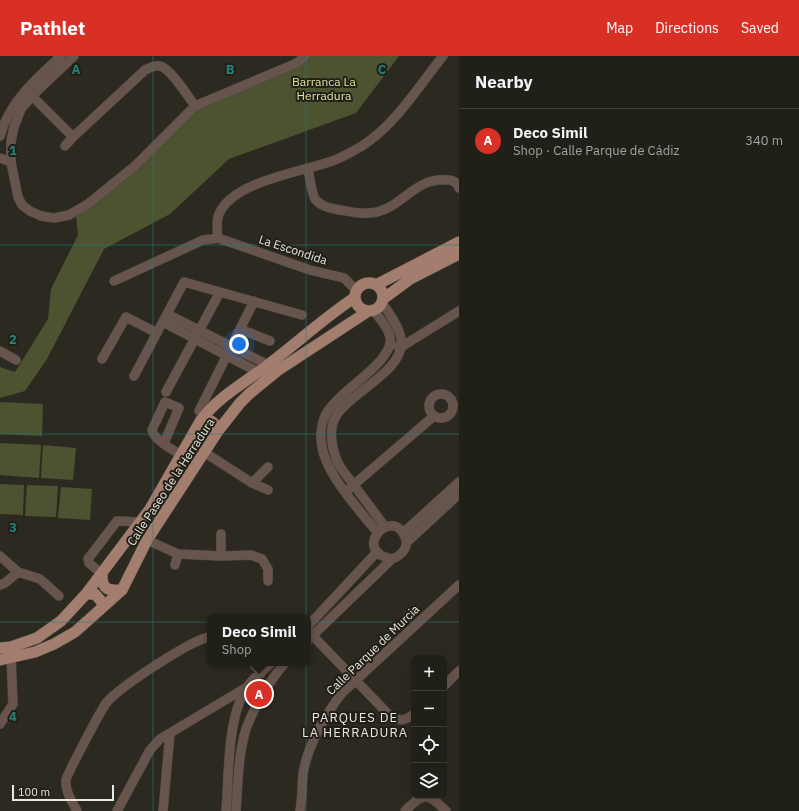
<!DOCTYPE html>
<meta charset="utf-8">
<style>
body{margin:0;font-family:"IBM Plex Sans",sans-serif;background:#2d2d25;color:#f1f3f6}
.controls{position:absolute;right:12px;bottom:12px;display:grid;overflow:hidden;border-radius:8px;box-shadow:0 4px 16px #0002}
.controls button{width:36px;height:36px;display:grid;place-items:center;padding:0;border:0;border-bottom:1px solid #3e3e37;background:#212018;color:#f1f3f6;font:20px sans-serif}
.scale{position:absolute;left:12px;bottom:10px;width:102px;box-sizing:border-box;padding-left:4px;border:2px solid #e8e7e1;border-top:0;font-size:11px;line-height:14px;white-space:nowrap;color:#e8e7e1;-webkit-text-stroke:3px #222016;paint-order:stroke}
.you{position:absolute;left:239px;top:288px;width:14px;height:14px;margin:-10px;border:3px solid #fff;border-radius:50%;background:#1a73e8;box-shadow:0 0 0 6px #1a73e833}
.badge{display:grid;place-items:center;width:26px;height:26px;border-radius:50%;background:#d93025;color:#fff;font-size:13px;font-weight:700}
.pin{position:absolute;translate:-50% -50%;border:2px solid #fff;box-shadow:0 1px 4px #0006}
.popup{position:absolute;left:207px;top:558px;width:104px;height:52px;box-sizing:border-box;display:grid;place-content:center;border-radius:8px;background:#212018;filter:drop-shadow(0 1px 3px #0005);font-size:13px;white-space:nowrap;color:#a2a3a2}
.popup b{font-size:15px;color:#f1f3f6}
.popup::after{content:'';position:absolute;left:50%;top:100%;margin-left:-8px;border:8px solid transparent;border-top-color:#212018}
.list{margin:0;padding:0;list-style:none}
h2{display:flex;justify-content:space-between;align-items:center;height:52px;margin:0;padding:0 16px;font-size:17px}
h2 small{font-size:13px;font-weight:400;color:#a2a3a2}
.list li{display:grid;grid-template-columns:26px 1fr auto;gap:12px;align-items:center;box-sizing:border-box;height:64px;padding:0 16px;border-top:1px solid #3e3e37}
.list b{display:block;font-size:15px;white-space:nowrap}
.list p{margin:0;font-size:13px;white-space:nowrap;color:#a2a3a2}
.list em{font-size:13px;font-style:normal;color:#a2a3a2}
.icon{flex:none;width:22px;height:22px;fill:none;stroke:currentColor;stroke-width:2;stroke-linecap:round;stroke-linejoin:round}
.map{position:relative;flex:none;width:459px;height:755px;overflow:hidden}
header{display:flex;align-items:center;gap:24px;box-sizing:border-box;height:56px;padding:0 20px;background:#d93025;color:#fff}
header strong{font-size:19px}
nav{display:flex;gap:22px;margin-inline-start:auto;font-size:14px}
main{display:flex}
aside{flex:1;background:#212018}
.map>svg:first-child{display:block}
.green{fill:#4d5231}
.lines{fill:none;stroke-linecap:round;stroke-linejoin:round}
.minor-casing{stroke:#4a483f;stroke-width:10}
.major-casing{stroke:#4a483f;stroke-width:12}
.minor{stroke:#67544c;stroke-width:9}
.major{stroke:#a37d6e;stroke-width:11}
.grid{fill:none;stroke:#25817a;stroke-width:1;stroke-opacity:0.55}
.labels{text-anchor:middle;stroke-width:4;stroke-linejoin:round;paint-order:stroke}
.park-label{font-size:12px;fill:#dbe59e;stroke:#222016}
.street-label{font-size:12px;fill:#e8e7e1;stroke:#222016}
.neighbourhood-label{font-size:13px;letter-spacing:1px;fill:#e8e7e1;stroke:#222016}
.grid-label{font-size:13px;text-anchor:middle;font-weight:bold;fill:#25817a;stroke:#222016;stroke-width:4;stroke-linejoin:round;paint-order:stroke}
</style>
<header>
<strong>Pathlet</strong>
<nav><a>Map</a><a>Directions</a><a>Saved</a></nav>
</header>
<main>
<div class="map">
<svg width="459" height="755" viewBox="0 0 459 755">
<rect width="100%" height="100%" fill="#2c2a20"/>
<path class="green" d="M308,0H399L356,57L229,103L170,158L104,193L47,303L25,335L0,342V311L15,316L48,263L51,233L78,179L76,160L139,113L195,54Z
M0,346L43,348L42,380L0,378Z
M0,387L41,389L39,422L0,419Z
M43,389L76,392L73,424L41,422Z
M0,428L24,429L23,459L0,458Z
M27,429L58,430L56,461L25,460Z
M61,431L92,433L90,464L58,462Z"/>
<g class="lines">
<g class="minor-casing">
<path id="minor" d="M74,0L32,40L21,53L14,71L11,85V106L18,141L22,149L30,155L41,160L54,162L69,159L88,148L135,110L195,50L297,7L305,0
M32,40L73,81L145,14C150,12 154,9 160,10C170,12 188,40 195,50
M0,80C9,46 36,23 61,0
M65,90L73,81
M0,102L11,106
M308,113C310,122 311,135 315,143C321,151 331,152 340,154C352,156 364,159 377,156C403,150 417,120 448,124C454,124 457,127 459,132
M218,182C217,174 216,165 219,158C233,125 302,116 332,105C342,102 353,95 362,90C396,68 418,31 443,0
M114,225L203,184L218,182L310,214L344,222L356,234
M382,247C389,257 398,269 401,282C407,314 350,336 336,360C329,372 331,389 336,402C339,412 348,421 354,429C364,443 375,457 385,471
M374,255C380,263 388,271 390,281C395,307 336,335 325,360C321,369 320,381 322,390C325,417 360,455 377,476
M167,258L268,309
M163,266L258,316
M240,273L270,285
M397,290L401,291L459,255
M0,295L16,304
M102,303L126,261L157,277
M134,320L184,226L302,259
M166,336L220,236
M429 350a12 12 0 1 1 24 0a12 12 0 1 1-24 0Z
M199,355L254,245
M164,387L179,352L165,346L152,374C153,383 173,394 181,399
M204,396L252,427L268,434
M252,427L268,411
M350,432L434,360
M403,477L459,426
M221,478V500
M147,484L178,498L221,500L251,499L262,503L268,513V525
M407,486L459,438
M0,500L18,516L40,523L59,540
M175,509L178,498
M102,518L89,507L88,503L117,465L140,466
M0,529L5,527L18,516
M308,570L377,496
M308,573L313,580L391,661C400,666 406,664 414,658
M308,584L392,503C403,499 411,489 403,477C388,453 352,496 392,503
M253,607L261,617
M444,630L459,615
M0,668L13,648L11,602
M77,755C72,745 65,736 66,724C67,718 102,652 107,646C120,631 192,583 210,581
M117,755L150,694L160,683L247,631
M163,755L170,677
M226,755C229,719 227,661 247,631C253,622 264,614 271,607
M236,755C238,728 238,699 246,673C254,651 270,624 285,607
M300,755C302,743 302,730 303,718C307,691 325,659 342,637L459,529
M405,755C424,736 428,737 446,755"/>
</g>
<g class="major-casing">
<path id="major" d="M355 241a14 14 0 1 1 28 0a14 14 0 1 1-28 0Z
M376,229L459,186
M383,243L410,223L459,198
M201,364C211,363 215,366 218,375
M102,518C102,533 107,535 122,534
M86,538H95L101,545L103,550
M0,592L11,591L37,582L61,565L86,538L150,453L201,364C219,340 246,326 269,308C298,286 324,262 354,242
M0,604L35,596L54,588L75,576L122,534L147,484L218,375L240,347L249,338L277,315L367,256"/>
</g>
<use href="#minor" class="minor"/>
<use href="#major" class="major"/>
</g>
<path class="grid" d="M153,0V755M306,0V755M0,189H459M0,378H459M0,566H459"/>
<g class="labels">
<g class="park-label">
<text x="324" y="30">Barranca La<tspan x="324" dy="14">Herradura</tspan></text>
</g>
<g class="street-label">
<text transform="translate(293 194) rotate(18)" y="4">La Escondida</text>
<text transform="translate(171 426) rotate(-57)" y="4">Calle Paseo de la Herradura</text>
<text transform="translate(373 594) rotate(-44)" y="4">Calle Parque de Murcia</text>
</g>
<g class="neighbourhood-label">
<text x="355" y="666">PARQUES DE<tspan x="355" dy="15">LA HERRADURA</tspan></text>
</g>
</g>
<g class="grid-label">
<text x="76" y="18">A</text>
<text x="230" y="18">B</text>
<text x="382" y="18">C</text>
<text x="13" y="99">1</text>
<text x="13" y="288">2</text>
<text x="13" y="476">3</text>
<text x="13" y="665">4</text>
</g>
</svg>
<div class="controls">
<button>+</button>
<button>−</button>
<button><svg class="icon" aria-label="locate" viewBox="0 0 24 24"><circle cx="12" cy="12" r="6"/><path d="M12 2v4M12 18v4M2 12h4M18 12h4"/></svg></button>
<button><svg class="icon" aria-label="layers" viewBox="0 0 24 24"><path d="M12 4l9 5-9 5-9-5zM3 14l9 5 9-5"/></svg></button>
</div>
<div class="scale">100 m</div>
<div class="you"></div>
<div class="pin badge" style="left:259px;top:638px">A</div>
<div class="popup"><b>Deco Simil</b>Shop</div>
</div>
<aside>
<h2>Nearby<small></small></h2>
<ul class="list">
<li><span class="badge">A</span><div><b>Deco Simil</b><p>Shop · Calle Parque de Cádiz</p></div><em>340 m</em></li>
</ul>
</aside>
</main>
